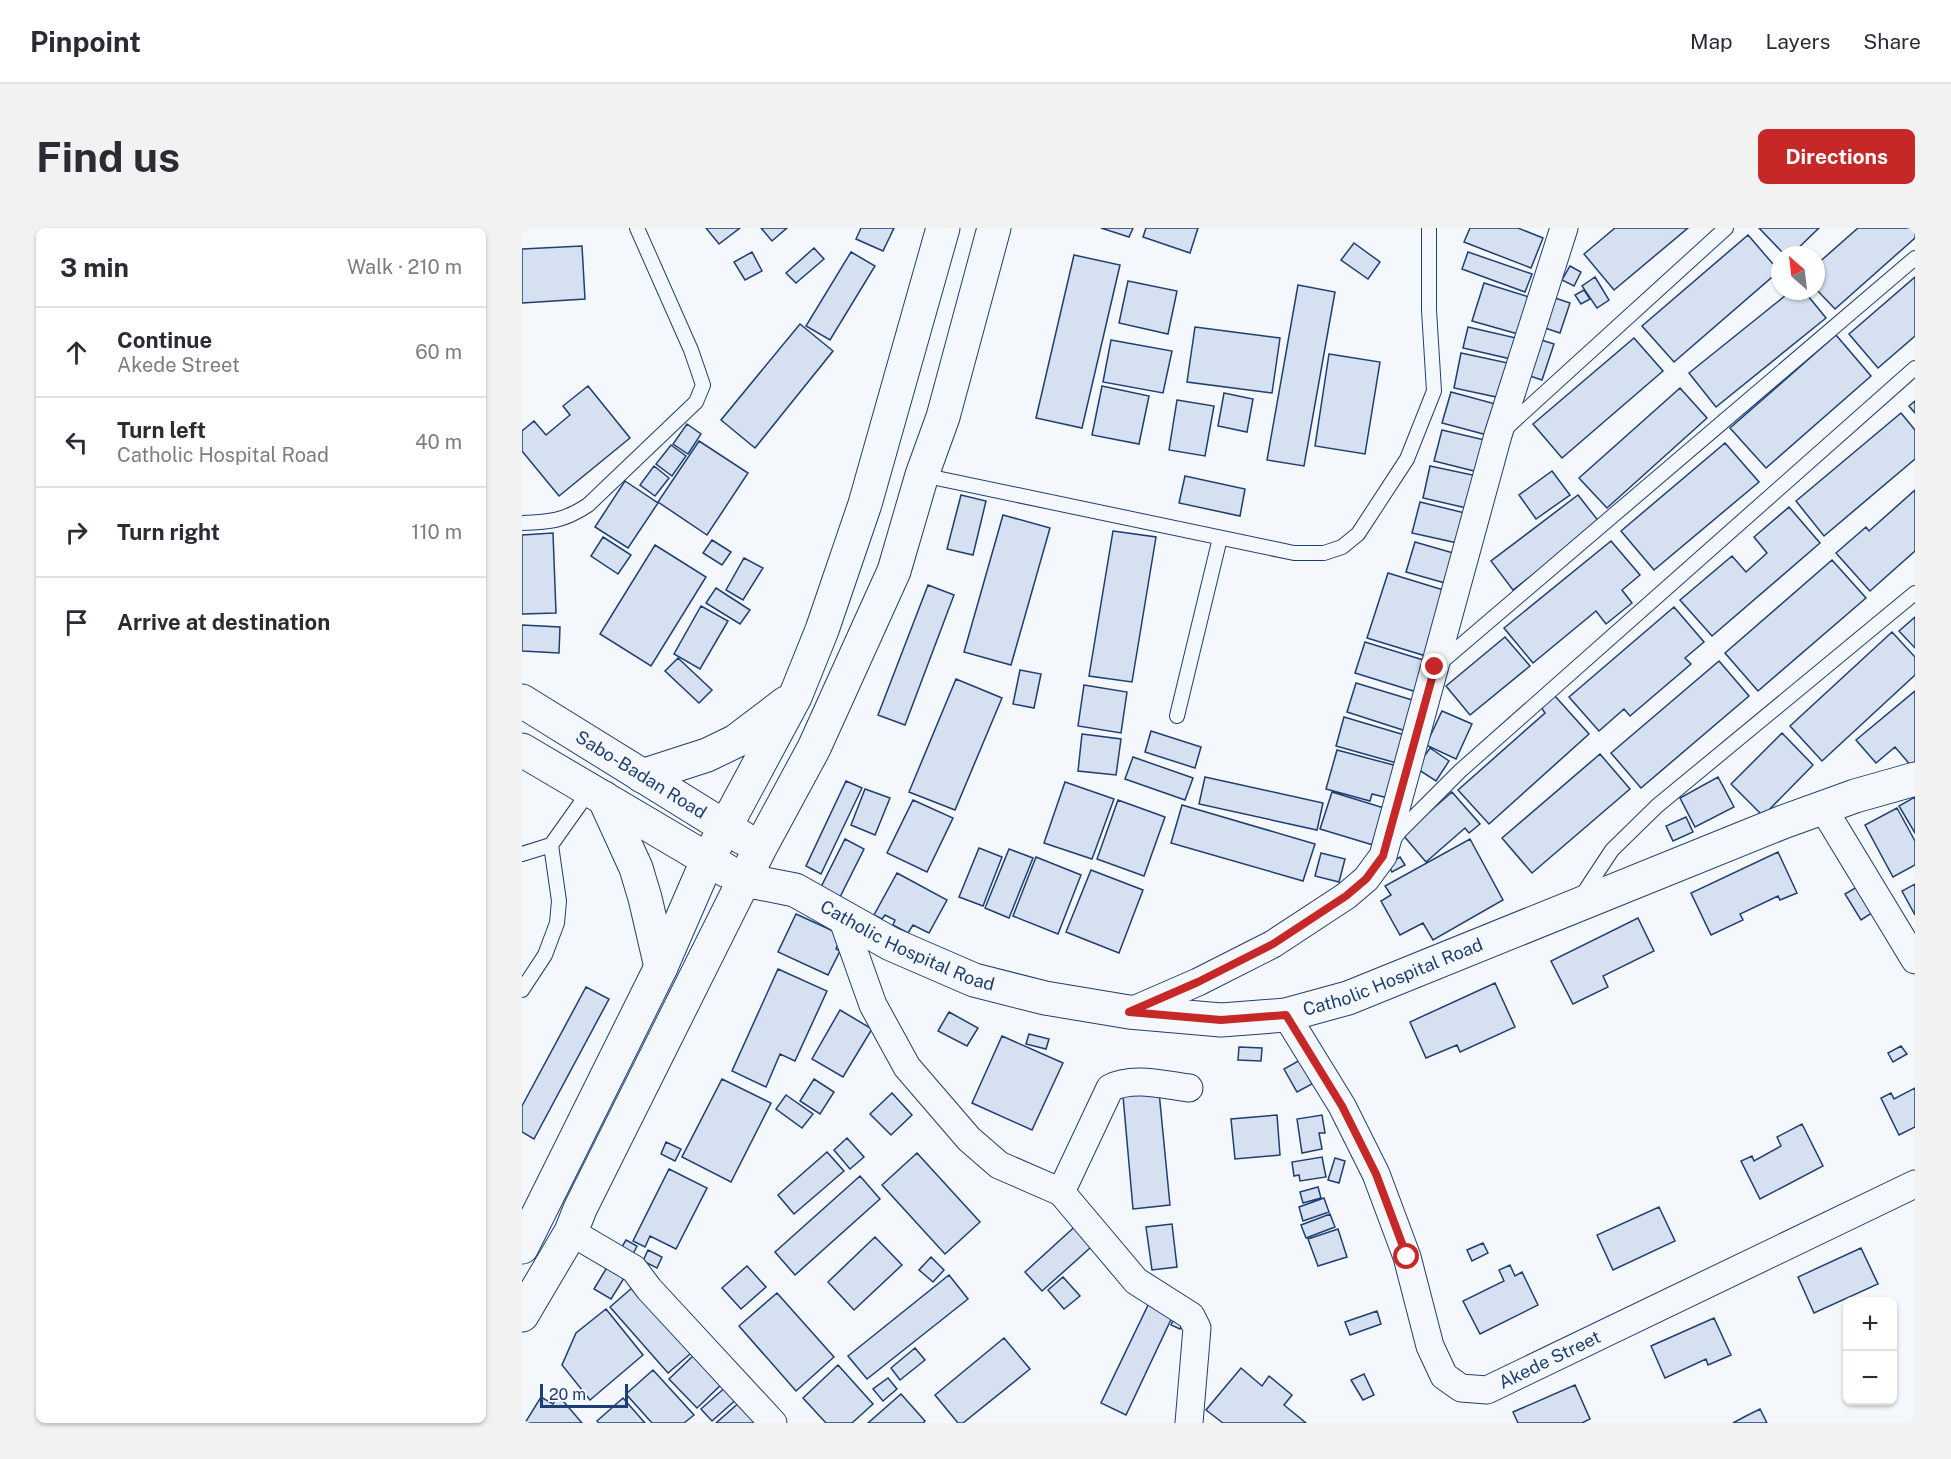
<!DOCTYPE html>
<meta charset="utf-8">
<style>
body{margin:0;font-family:"Public Sans",sans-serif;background:#f2f2f3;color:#2b2b33}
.controls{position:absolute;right:18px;bottom:18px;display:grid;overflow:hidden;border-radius:9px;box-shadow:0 2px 4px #0004}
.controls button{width:54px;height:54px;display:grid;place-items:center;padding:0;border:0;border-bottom:2px solid #e1e1e2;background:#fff;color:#2b2b33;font:30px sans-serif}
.compass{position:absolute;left:1249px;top:18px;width:54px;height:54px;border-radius:50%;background:#fff;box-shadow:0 2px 4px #0004;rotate:332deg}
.scale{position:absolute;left:18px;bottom:15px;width:88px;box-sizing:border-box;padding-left:6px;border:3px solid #1d3f73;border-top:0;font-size:16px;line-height:21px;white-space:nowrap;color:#1d3f73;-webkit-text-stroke:4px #f4f7fb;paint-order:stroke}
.stop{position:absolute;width:18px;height:18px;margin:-14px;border:4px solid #c62828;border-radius:50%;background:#fff}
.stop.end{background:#c62828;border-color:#fff;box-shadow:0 2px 6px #0008}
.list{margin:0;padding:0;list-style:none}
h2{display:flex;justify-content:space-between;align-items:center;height:78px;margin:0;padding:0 24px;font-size:26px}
h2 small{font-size:20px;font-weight:400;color:#7c7c81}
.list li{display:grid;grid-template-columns:39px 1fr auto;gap:18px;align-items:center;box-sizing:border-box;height:90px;padding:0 24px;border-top:2px solid #e1e1e2}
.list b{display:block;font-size:22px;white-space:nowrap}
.list p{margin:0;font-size:20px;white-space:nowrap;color:#7c7c81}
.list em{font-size:20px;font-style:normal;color:#7c7c81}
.icon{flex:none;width:33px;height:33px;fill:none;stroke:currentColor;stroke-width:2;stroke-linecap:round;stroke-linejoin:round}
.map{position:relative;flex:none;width:1393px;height:1195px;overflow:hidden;border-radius:9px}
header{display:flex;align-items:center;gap:36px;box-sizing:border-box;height:84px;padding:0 30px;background:#fff;border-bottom:2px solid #e1e1e2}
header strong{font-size:28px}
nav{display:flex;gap:33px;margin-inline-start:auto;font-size:21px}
.intro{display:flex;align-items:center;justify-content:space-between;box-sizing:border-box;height:144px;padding:0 36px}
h1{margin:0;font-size:42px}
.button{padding:15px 27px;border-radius:9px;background:#c62828;color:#fff;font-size:21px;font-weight:700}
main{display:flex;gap:36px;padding:0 36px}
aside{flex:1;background:#fff;border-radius:9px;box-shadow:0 2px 4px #0004}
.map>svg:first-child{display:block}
.building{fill:#d5e0f0;stroke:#1d3f73;stroke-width:1.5}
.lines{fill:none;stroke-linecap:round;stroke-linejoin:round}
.service-casing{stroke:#1d3f73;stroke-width:16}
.minor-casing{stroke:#1d3f73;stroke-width:29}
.tertiary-casing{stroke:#1d3f73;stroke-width:35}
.trunk-casing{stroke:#1d3f73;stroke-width:35}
.service{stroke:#f4f7fb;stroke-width:14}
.minor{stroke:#f4f7fb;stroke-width:27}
.tertiary{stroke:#f4f7fb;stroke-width:33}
.trunk{stroke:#f4f7fb;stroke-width:33}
.route{stroke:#c62828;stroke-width:8}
.labels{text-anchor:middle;stroke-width:4.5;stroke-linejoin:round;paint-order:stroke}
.street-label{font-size:18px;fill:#1d3f73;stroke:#f4f7fb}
</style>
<header>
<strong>Pinpoint</strong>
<nav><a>Map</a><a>Layers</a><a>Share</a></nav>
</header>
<div class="intro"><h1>Find us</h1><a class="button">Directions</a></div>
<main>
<aside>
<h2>3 min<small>Walk · 210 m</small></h2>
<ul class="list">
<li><svg class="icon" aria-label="ahead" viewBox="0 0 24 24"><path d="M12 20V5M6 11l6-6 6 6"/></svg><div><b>Continue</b><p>Akede Street</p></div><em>60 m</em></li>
<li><svg class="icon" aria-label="left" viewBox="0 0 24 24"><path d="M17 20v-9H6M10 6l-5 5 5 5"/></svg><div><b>Turn left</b><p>Catholic Hospital Road</p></div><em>40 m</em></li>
<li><svg class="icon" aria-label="right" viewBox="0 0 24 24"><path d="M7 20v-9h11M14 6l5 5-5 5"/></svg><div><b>Turn right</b></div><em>110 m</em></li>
<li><svg class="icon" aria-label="arrive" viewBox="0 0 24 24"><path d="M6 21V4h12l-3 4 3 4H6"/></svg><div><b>Arrive at destination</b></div></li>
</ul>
</aside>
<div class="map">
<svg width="1393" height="1195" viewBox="0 0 1393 1195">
<rect width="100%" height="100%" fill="#f4f7fb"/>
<path class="building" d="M184,0H218L197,16Z
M239,0H265L250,13Z
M339,0H372L361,23L334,11Z
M579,0H611L607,9Z
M624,0H676L668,25L621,9Z
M948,0H996L1021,10L1009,40L942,14Z
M1093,0H1166L1092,62L1062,26Z
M1237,0H1297L1269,27H1263Z
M1336,0H1393V10L1313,81L1294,61V37Z
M1226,7L1257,43L1152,134L1120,98Z
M832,15L858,34L846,51L819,32Z
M60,18L63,71L0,75V21Z
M292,20L302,31L274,55L264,45Z
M230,24L240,43L223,52L212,34Z
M329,24L353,38L308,112L284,98Z
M946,24L1010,46L1003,64L940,41Z
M552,27L598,37L560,200L514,190Z
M1048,38L1059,44L1052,58L1040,52Z
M1073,49L1087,72L1075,80L1060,58Z
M1393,49V108L1356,140L1327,106Z
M606,53L655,63L646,106L597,95Z
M962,55L1007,69L996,106L950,93Z
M776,57L813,64L782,238L745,232Z
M1062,62L1068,71L1059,76L1053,67Z
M1269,63H1282L1304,90L1194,179L1167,145Z
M1030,69L1048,75L1038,105L1020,99Z
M278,96L311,123L233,220L199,192Z
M673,99L758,110L750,165L665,154Z
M946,99L994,110L989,131L941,120Z
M1314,107L1349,148L1244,240L1208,200Z
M1112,110L1141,143L1040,230L1011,196Z
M1016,111L1032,116L1020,152L1005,147Z
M589,112L650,123L641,165L581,154Z
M939,125L986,135L979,170L932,160Z
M807,126L858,134L843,226L793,218Z
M66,158L108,210L37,268L0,223V203L12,193L24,207L48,187L41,178Z
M580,158L627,168L617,216L570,207Z
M1158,160L1185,190L1085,280L1057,250Z
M929,164L977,177L969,208L920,195Z
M702,165L731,171L725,204L696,198Z
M655,172L692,178L683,228L647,222Z
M1393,173V185L1387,178Z
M1379,185L1393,202V231L1302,308L1274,273Z
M165,196L179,206L166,226L151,216Z
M920,202L967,213L960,245L912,233Z
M177,213L226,245L185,307L136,274Z
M1203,215L1237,254L1132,342L1099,303Z
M149,217L164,228L150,248L134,236Z
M132,238L147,250L133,268L118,257Z
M908,238L960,249L953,282L901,270Z
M1030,243L1048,267L1014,291L997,267Z
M663,248L723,261L718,288L657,275Z
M103,253L136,275L106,320L73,299Z
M1393,262V323L1348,363L1314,325L1344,299L1347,303Z
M439,267L464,273L451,327L425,321Z
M1056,267L1078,295L991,362L969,333Z
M898,274L947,286L940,316L890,305Z
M1267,279L1298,315L1190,408L1158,372L1210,328L1224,344L1245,325L1232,309Z
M481,287L528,300L489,437L442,424Z
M591,303L634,309L610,454L567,448Z
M31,305L34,385L0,386V307Z
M81,309L109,327L96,346L69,328Z
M190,312L209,324L200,337L181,325Z
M1089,313L1118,347L1100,362L1110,375L1084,396L1074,383L1011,435L982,400Z
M893,314L938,327L930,357L884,344Z
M133,317L184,349L129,438L78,406Z
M222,330L241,340L221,372L204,362Z
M1310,332L1344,370L1236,463L1203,425Z
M866,345L928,364L907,429L845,410Z
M406,357L432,367L383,497L356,487Z
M194,360L228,382L218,396L184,375Z
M179,378L206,393L178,441L152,426Z
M1152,379L1182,414L1163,430L1169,436L1108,488L1102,481L1077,503L1047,469Z
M1393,389V420L1377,403Z
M0,397L38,399L37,425L0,423Z
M1370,404L1393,429V447L1300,533L1268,498Z
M983,409L1008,438L948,487L924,458Z
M843,414L911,435L901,466L833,445Z
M156,430L190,462L177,475L143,443Z
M1197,433L1227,468L1119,560L1089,525Z
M498,442L519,446L512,480L491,476Z
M434,451L480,470L433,582L387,564Z
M834,455L897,474L887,504L825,484Z
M562,457L605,464L599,505L556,498Z
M1393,463V539L1391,540L1373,519L1354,535L1334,512Z
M1032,467L1067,506L967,596L936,562L1023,485L1019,479Z
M920,483L950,496L934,531L904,517Z
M822,489L886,508L878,536L814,518Z
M629,503L679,519L673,540L623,524Z
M1260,505L1291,537L1241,588L1209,556Z
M560,506L599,511L594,547L556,543Z
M908,520L927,533L914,553L894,540Z
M815,522L879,539L870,571L850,566L848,573L804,561Z
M1078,526L1108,561L1010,645L980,610Z
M611,529L671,550L663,572L603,551Z
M683,549L801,575L795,602L677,576Z
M1196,549L1212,579L1173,599L1158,570Z
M324,553L340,560L299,646L284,638Z
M543,554L592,571L570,631L522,615Z
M343,561L368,570L353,607L329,597Z
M810,564L862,580L851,617L798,601Z
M930,564L958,596L947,605L943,600L904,634L881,607Z
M1393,569V605L1377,578Z
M391,572L431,590L405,644L365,625Z
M596,572L643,589L622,648L575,631Z
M660,577L793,616L781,653L649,615Z
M1375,580L1393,613V637L1371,649L1343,597Z
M1164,589L1171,604L1151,613L1144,598Z
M323,611L342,621L318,669L299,659Z
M948,611L981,672L911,712L901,695L878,707L859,673L869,667L863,658Z
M457,620L480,629L461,678L437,669Z
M487,621L511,630L487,690L463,680Z
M1256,624L1275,665L1258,672L1256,668L1218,686L1221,692L1189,707L1169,665Z
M799,625L823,631L817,654L793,648Z
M514,629L559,647L536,706L491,688Z
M878,629L883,637L870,644L866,636Z
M569,642L621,662L597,725L544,704Z
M375,645L425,672L407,705L391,697L386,705L371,697L373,692L363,687L360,691L352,687Z
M1340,656L1356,681L1339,692L1323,666Z
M1393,656V687L1380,663Z
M274,686L320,707L314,721L318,723L306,747L256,724Z
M1116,690L1132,723L1081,748L1086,759L1051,776L1029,733Z
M256,741L305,763L273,833L258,826L244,859L210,843Z
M973,755L993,799L938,824L935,817L904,830L888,794Z
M64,759L87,771L12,911L0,904V878Z
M318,782L350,801L321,849L290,831Z
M427,784L456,800L445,818L416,803Z
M507,806L527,811L524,821L504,816Z
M480,808L541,835L510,902L450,875Z
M1379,818L1385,826L1371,834L1366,825Z
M717,819L740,820L739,833L716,832Z
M778,832L790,856L775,864L762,841Z
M200,851L249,875L209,954L160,929Z
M292,851L312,864L298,886L278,873Z
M1393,860V899L1377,907L1359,870L1369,865L1372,871Z
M637,864L648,977L611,981L601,868Z
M370,865L390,887L369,907L348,886Z
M264,867L291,886L280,900L254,881Z
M755,887L758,927L713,931L709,891Z
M800,887L803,905H797L800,921L780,925L775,891Z
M1280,896L1301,938L1238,971L1219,933L1230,928L1232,933L1259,918L1255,909Z
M325,910L342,929L328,941L312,922Z
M144,914L159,921L153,933L139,926Z
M305,924L322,943L272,986L256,967Z
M395,925L458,994L423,1026L360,957Z
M800,929L804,949L778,953L777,947L772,948L770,934Z
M813,930L823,933L817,955L806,952Z
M147,941L185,960L154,1021L128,1008L123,1019L111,1013Z
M338,948L358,971L273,1047L253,1024Z
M796,959L799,970L781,975L778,964Z
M802,970L807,984L781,993L777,979Z
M1137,979L1153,1013L1091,1042L1075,1007Z
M808,986L813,999L784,1010L779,997Z
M559,993L577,1012L520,1063L503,1044Z
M650,996L655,1039L630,1042L624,999Z
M816,1001L825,1029L796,1038L786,1011Z
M353,1009L380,1037L332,1082L306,1054Z
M104,1012L115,1018L110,1028L98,1022Z
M961,1015L966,1025L950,1033L945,1022Z
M1339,1020L1356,1056L1292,1085L1276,1049Z
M126,1022L140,1029L135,1040L121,1033Z
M409,1029L422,1042L411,1054L397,1042Z
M87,1036L104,1047L89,1071L72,1061Z
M988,1037L993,1048L1000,1044L1016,1077L958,1106L941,1073L982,1053L977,1042Z
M225,1038L244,1059L219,1081L200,1060Z
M427,1047L446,1071L345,1151L326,1128Z
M541,1049L558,1068L542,1081L526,1062Z
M118,1053L175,1120L146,1145L88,1079Z
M255,1065L312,1129L274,1163L217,1098Z
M629,1071L653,1083L604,1187L579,1175Z
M84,1081L121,1127L68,1172L40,1137L54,1105Z
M855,1083L859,1096L828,1107L823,1094Z
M655,1085L664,1089L658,1101L649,1097Z
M1192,1090L1209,1127L1186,1137L1184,1131L1143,1150L1129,1118Z
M482,1110L508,1141L441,1195H436L413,1167Z
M393,1120L403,1132L378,1152L369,1140Z
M172,1127L205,1151L175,1180L147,1151Z
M316,1137L351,1176L330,1195H304L281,1170Z
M719,1140L740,1158L747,1148L770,1167L762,1177L784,1195H701L684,1182Z
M131,1142L172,1187L162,1195H130L104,1166Z
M842,1146L852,1167L841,1172L829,1152Z
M366,1150L375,1161L361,1173L351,1161Z
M206,1157L217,1169L190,1193L179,1181Z
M1053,1157L1068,1191L1060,1195H996L991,1184Z
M379,1166L403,1193L401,1195H346Z
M36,1167L60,1195H3L19,1169L31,1176Z
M101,1170L123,1195H77L75,1193Z
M219,1173L245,1195H194Z
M1238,1181L1245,1195H1211L1224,1188Z"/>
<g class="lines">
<g class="service-casing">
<path id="service" d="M982,202L1204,0
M400,247L772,325H802L820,319L836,306L885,231L912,163L907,82V0
M0,295C28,294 42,293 66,277L174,174L181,157L169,122L115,0
M917,436L1393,30
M655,488L698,310
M872,611L878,603L938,543L1393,140
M0,626L29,617
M1059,669L1090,622L1135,578L1393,365
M0,762L23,727L35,695L37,673L29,617L68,562"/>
</g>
<g class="minor-casing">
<g id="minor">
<path d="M1301,580L1393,732"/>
<path d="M319,687L351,777L385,839L447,911L477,937L539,964L614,1053L669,1088L675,1100L667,1195"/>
<path d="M607,784L676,754L751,716L824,668L844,651L861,628L976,207L1042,0"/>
<path id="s1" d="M764,787L820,878L854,946L885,1029L908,1118L922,1148L939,1160L965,1162L1393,956"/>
<path d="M539,964L588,860C611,848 642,857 667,860"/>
<path d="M49,1004L112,1041L127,1061L251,1195"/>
</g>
</g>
<g class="tertiary-casing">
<g id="tertiary">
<path id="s2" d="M222,652L273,662L369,716L452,752L523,770L607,784L699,792L764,787L826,770L1261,594L1333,568L1393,551"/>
</g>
</g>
<g class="trunk-casing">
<g id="trunk">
<path id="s3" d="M0,473L221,610"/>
<path d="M0,522L205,643"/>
<path d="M120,548L185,527L214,513L264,475"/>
<path d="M82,570L114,640L123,670L139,739"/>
<path d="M0,1019L139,739L185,633L273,469L300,402L343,276L421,0"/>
<path d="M0,1087L49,1004L58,981L238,620L292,520L372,343L400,247L421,189L472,0"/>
</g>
</g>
<use href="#service" class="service"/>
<use href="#minor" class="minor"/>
<use href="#tertiary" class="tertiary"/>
<use href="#trunk" class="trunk"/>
</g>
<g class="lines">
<path class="route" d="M885,1029L854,946L820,878L764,787L699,792L607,784L676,754L751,716L824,668L844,651L861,628L913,439"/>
</g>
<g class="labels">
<g class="street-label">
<text dy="6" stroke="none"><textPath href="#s3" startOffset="140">Sabo-Badan Road</textPath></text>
<text dy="6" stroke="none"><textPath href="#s2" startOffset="178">Catholic Hospital Road</textPath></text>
<text dy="6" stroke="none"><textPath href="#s2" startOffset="682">Catholic Hospital Road</textPath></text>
<text dy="6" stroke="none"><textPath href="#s1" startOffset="513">Akede Street</textPath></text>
</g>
</g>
</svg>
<div class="controls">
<button>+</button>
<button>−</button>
</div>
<svg class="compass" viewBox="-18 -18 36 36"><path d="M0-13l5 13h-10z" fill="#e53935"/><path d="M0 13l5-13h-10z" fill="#7c7c81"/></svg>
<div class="scale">20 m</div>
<div class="stop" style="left:885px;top:1029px"></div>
<div class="stop end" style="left:913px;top:439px"></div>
</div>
</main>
